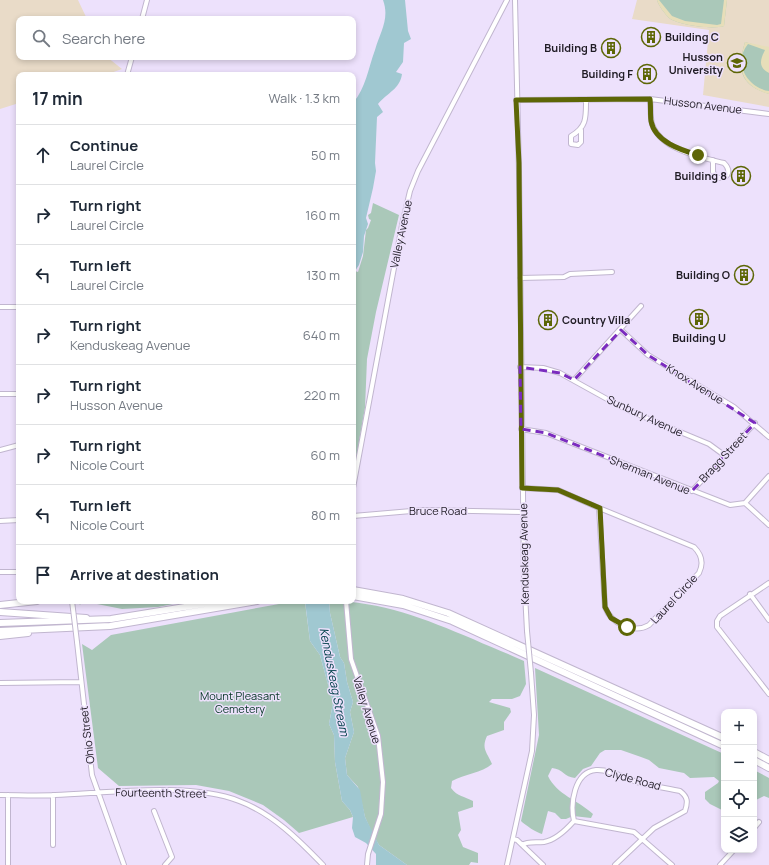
<!DOCTYPE html>
<meta charset="utf-8">
<style>
body{margin:0;font-family:Manrope,sans-serif;background:#f6f6f7;color:#1f2937}
.controls{position:absolute;right:12px;bottom:12px;display:grid;overflow:hidden;border-radius:8px;box-shadow:0 2px 6px #0003}
.controls button{width:36px;height:36px;display:grid;place-items:center;padding:0;border:0;border-bottom:1px solid #e0e1e3;background:#fff;color:#1f2937;font:20px sans-serif}
.stop{position:absolute;width:12px;height:12px;margin:-9px;border:3px solid #5d6606;border-radius:50%;background:#fff}
.stop.end{background:#5d6606;border-color:#fff;box-shadow:0 1px 4px #0008}
.list{margin:0;padding:0;list-style:none}
h2{display:flex;justify-content:space-between;align-items:center;height:52px;margin:0;padding:0 16px;font-size:17px}
h2 small{font-size:13px;font-weight:400;color:#747a83}
.list li{display:grid;grid-template-columns:26px 1fr auto;gap:12px;align-items:center;box-sizing:border-box;height:60px;padding:0 16px;border-top:1px solid #e0e1e3}
.list b{display:block;font-size:15px;white-space:nowrap}
.list p{margin:0;font-size:13px;white-space:nowrap;color:#747a83}
.list em{font-size:13px;font-style:normal;color:#747a83}
.icon{flex:none;width:22px;height:22px;fill:none;stroke:currentColor;stroke-width:2;stroke-linecap:round;stroke-linejoin:round}
.map{position:relative;flex:none;width:769px;height:865px;overflow:hidden}
.search{position:absolute;background:#fff;box-shadow:0 2px 6px #0003;left:16px;top:16px;width:340px;height:44px;display:flex;align-items:center;gap:10px;box-sizing:border-box;padding:0 14px;border-radius:8px;color:#747a83;font-size:15px}
.panel{position:absolute;background:#fff;box-shadow:0 2px 6px #0003;left:16px;top:72px;width:340px;height:532px;border-radius:8px}
.map>svg:first-child{display:block}
.education{fill:#e9dbc8}
.green{fill:#aac8b9}
.sand{fill:#e7deb9}
.water{fill:#a0c8d1}
.lines{fill:none;stroke-linecap:round;stroke-linejoin:round}
.minor-casing{stroke:#c1b6cf;stroke-width:6}
.highway-casing{stroke:#c1b6cf;stroke-width:8}
.minor{stroke:#fff;stroke-width:4}
.highway{stroke:#fff;stroke-width:6}
.minor-bridge-casing{stroke:#c1b6cf;stroke-width:6;stroke-linecap:butt}
.minor-bridge{stroke:#fff;stroke-width:4}
.route{stroke:#5d6606;stroke-width:5}
.marked{fill:none;stroke:#7b2cbf;stroke-width:3;stroke-dasharray:8 5;stroke-linejoin:round}
.labels{text-anchor:middle;stroke-width:3;stroke-linejoin:round;paint-order:stroke}
.poi-label{font-size:11px;font-weight:bold;fill:#1f1b24;stroke:#ede1fc;text-anchor:end}
.street-label{font-size:11px;fill:#1f1b24;stroke:#ede1fc}
.park-label{font-size:11px;fill:#053624;stroke:#ede1fc}
.water-label{font-size:12px;font-style:italic;fill:#01404a;stroke:#ede1fc}
</style>
<div class="map">
<svg width="769" height="865" viewBox="0 0 769 865">
<rect width="100%" height="100%" fill="#ede1fc"/>
<path class="education" d="M0,0H78L87,19H19V57H107L122,69L105,75H19V103L0,109Z
M637,0H769V107L703,95L709,30L632,19Z"/>
<path class="green" d="M657,0H727L724,26C713,30 678,25 669,18C665,14 658,5 657,0Z
M745,42L769,49V94C739,85 737,68 745,42Z
M373,203L399,215L376,312L367,359L365,408L353,475V273L355,271L358,272L363,256L366,230L368,228L371,220L369,219L368,215L371,213Z
M78,601H188L158,607L122,609L82,601L80,605Z
M329,601C382,601 425,619 473,639C490,647 507,653 524,661L526,684L520,696L512,699H492L489,702L510,708L511,712L504,722V730L487,736C481,749 487,752 492,764C482,773 464,774 452,781L451,788C458,797 464,796 473,801V807L458,812L461,830L458,835L463,847L478,853V863L471,862L469,865H407L379,845L372,833L365,817L358,787L347,775L345,758L354,732L350,712L353,702L347,682L344,663L340,657L330,613Z
M305,602L310,641L320,655L333,703L329,724L334,735L335,762L342,801L350,810L353,817L299,833L284,820L263,805L229,791L196,785L119,786L98,768L82,644L92,650L111,635L279,604Z
M535,668L724,754V811L710,804L705,799V792L718,783L719,781L714,777L690,778L684,773L659,768L649,760L641,757L621,750H605L600,753L591,766L583,769L575,778C564,777 563,769 552,768L548,776C557,795 578,800 593,814L591,818L573,816L566,819H561L555,813L548,811L542,834C537,833 525,825 521,821L539,735Z
M754,770L769,778V798L764,796L754,801Z"/>
<path class="sand" d="M657,0H659L672,16L685,21L717,25L721,24L724,0H727L724,26C713,30 678,25 669,18C665,14 658,5 657,0Z
M745,42L769,47V73C757,67 761,58 765,50L748,44C732,63 748,88 769,91V94C740,86 737,68 745,42Z"/>
<path class="water" d="M383,0H405L408,31L411,39L404,43L403,62L396,72L402,74C400,89 387,93 378,104L383,112L377,117L375,163L376,171L373,188L366,218L368,224L364,236L363,252L359,265L353,274V103C366,87 368,69 375,50C380,32 390,19 383,0Z
M305,601H329L330,613L340,657L344,663L347,682L353,702L350,712L354,732L345,758L347,775L360,790L365,817L379,845L407,865H376V854L366,843L355,837L352,828L353,817L350,810L342,801L335,762L334,735L329,724L333,703L320,655L310,641Z"/>
<g class="lines">
<g class="minor-casing">
<path id="minor" d="M515,0L519,172L524,574L527,631
M142,19L147,0
M127,75L132,57
M650,99C651,107 650,116 652,124C661,150 700,157 724,163C732,171 728,181 716,177L713,172V160
M516,100L650,99L769,114
M581,130V142L578,145L571,144V136C587,127 586,117 586,100
M520,278L564,277L570,274L612,272
M0,307H19
M621,330L648,355L734,407L769,437
M520,367L543,368L560,373L625,409L709,444L724,455
M574,380L641,306
M0,394H19
M521,429L546,433L730,505L745,503L769,476
M0,450L19,445
M353,488L402,225L410,191L418,171L507,0
M522,488L558,490L599,508
M692,491L755,423
M745,503L769,525
M599,508L694,547C702,555 704,563 699,573L649,625C634,634 611,624 605,607Z
M353,516L423,510L523,512
M0,521L19,520
M0,572H19
M769,583L720,616L717,621V627L769,694
M750,594L769,620
M72,601L73,609
M346,601L351,659L378,736L383,782L381,814L368,854L367,865
M77,642L92,775L124,865
M0,683L81,682
M0,795C18,795 37,796 55,795C108,793 190,782 239,801C272,813 299,840 323,865
M154,811L172,857L165,865
M574,821C570,804 574,772 596,770C609,769 625,778 637,782C651,786 665,788 680,791C688,797 688,802 685,811L654,828L615,865
M574,821L634,832L672,865
M754,828L759,822
M513,839L517,840L543,865
M53,845V795
M522,845C528,841 536,843 544,842C556,840 566,830 574,821
M8,864V795
M507,865L532,751L534,715L531,673
M720,865L734,850"/>
</g>
<g class="highway-casing">
<path id="highway" d="M353,590L403,599L448,613L724,738
M353,596L403,605L452,621L724,746
M0,605L37,601
M0,612L86,618
M0,623L111,619L222,601
M0,631L110,626L257,601
M0,636L28,633
M754,752L769,760
M754,760L769,768"/>
</g>
<use href="#minor" class="minor"/>
<use href="#highway" class="highway"/>
<g class="minor-bridge-casing">
<path id="minor-bridge" d="M73,609L77,642
M527,631L531,673"/>
</g>
<use href="#minor-bridge" class="minor-bridge"/>
</g>
<g class="lines">
<path class="route" d="M627,627L611,618L605,607L600,508L558,490L522,488L519,163L516,100L650,99C651,106 650,114 651,121C655,142 681,150 698,155"/>
</g>
<path class="marked" d="M621,330L648,355L755,423L692,491L546,433L521,429L520,367L560,373L574,380Z"/>
<defs>
<g id="building-ring" transform="scale(1)"><circle r="9.5" fill="#ede1fc" stroke="#5d6606" stroke-width="1.5"/><path d="M-4-6H4V6H1V3H-1V6H-4ZM-2.5-4.3h1.7v1.8h-1.7ZM.8-4.3h1.7v1.8H.8ZM-2.5-1h1.7V.8h-1.7ZM.8-1h1.7V.8H.8Z" fill="#5d6606"/></g>
<g id="university-ring" transform="scale(1)"><circle r="9.5" fill="#ede1fc" stroke="#5d6606" stroke-width="1.5"/><path d="M0-5L7-2L0 1L-7-2ZM-4 1L0 2.5L4 1V4Q0 6-4 4Z" fill="#5d6606"/></g>
</defs>
<g fill-rule="evenodd">
<use href="#building-ring" x="651" y="37"/>
<use href="#building-ring" x="611" y="48"/>
<use href="#university-ring" x="737" y="63"/>
<use href="#building-ring" x="647" y="74"/>
<use href="#building-ring" x="741" y="176"/>
<use href="#building-ring" x="744" y="275"/>
<use href="#building-ring" x="699" y="319"/>
<use href="#building-ring" x="548" y="320"/>
</g>
<g class="labels">
<g class="poi-label">
<text x="665" y="41" text-anchor="start">Building C</text>
<text x="597" y="52">Building B</text>
<text x="723" y="61">Husson<tspan x="723" dy="13">University</tspan></text>
<text x="633" y="78">Building F</text>
<text x="727" y="180">Building 8</text>
<text x="730" y="279">Building O</text>
<text x="562" y="324" text-anchor="start">Country Villa</text>
<text x="699" y="342" text-anchor="middle">Building U</text>
</g>
<g class="street-label">
<text transform="translate(703 105) rotate(7)" y="4">Husson Avenue</text>
<text transform="translate(401 234) rotate(-78)" y="4">Valley Avenue</text>
<text transform="translate(695 384) rotate(32)" y="4">Knox Avenue</text>
<text transform="translate(645 416) rotate(25)" y="4">Sunbury Avenue</text>
<text transform="translate(723 457) rotate(-47)" y="4">Bragg Street</text>
<text transform="translate(650 475) rotate(22)" y="4">Sherman Avenue</text>
<text x="438" y="515">Bruce Road</text>
<text transform="translate(524 554) rotate(-91)" y="4">Kenduskeag Avenue</text>
<text transform="translate(674 599) rotate(-47)" y="4">Laurel Circle</text>
<text transform="translate(367 710) rotate(73)" y="4">Valley Avenue</text>
<text transform="translate(87 735) rotate(-97)" y="4">Ohio Street</text>
<text transform="translate(633 779) rotate(15)" y="4">Clyde Road</text>
<text transform="translate(161 793) rotate(1)" y="4">Fourteenth Street</text>
</g>
<g class="park-label">
<text x="240" y="700">Mount Pleasant<tspan x="240" dy="13">Cemetery</tspan></text>
</g>
<g class="water-label">
<text transform="translate(334 682) rotate(79)" y="4">Kenduskeag Stream</text>
</g>
</g>
</svg>
<div class="controls">
<button>+</button>
<button>−</button>
<button><svg class="icon" aria-label="locate" viewBox="0 0 24 24"><circle cx="12" cy="12" r="6"/><path d="M12 2v4M12 18v4M2 12h4M18 12h4"/></svg></button>
<button><svg class="icon" aria-label="layers" viewBox="0 0 24 24"><path d="M12 4l9 5-9 5-9-5zM3 14l9 5 9-5"/></svg></button>
</div>
<div class="stop" style="left:627px;top:627px"></div>
<div class="stop end" style="left:698px;top:155px"></div>
<div class="search"><svg class="icon" aria-label="search" viewBox="0 0 24 24"><circle cx="10" cy="10" r="6"/><path d="M15 15l6 6"/></svg>Search here</div>
<section class="panel">
<h2>17 min<small>Walk · 1.3 km</small></h2>
<ul class="list">
<li><svg class="icon" aria-label="ahead" viewBox="0 0 24 24"><path d="M12 20V5M6 11l6-6 6 6"/></svg><div><b>Continue</b><p>Laurel Circle</p></div><em>50 m</em></li>
<li><svg class="icon" aria-label="right" viewBox="0 0 24 24"><path d="M7 20v-9h11M14 6l5 5-5 5"/></svg><div><b>Turn right</b><p>Laurel Circle</p></div><em>160 m</em></li>
<li><svg class="icon" aria-label="left" viewBox="0 0 24 24"><path d="M17 20v-9H6M10 6l-5 5 5 5"/></svg><div><b>Turn left</b><p>Laurel Circle</p></div><em>130 m</em></li>
<li><svg class="icon" aria-label="right" viewBox="0 0 24 24"><path d="M7 20v-9h11M14 6l5 5-5 5"/></svg><div><b>Turn right</b><p>Kenduskeag Avenue</p></div><em>640 m</em></li>
<li><svg class="icon" aria-label="right" viewBox="0 0 24 24"><path d="M7 20v-9h11M14 6l5 5-5 5"/></svg><div><b>Turn right</b><p>Husson Avenue</p></div><em>220 m</em></li>
<li><svg class="icon" aria-label="right" viewBox="0 0 24 24"><path d="M7 20v-9h11M14 6l5 5-5 5"/></svg><div><b>Turn right</b><p>Nicole Court</p></div><em>60 m</em></li>
<li><svg class="icon" aria-label="left" viewBox="0 0 24 24"><path d="M17 20v-9H6M10 6l-5 5 5 5"/></svg><div><b>Turn left</b><p>Nicole Court</p></div><em>80 m</em></li>
<li><svg class="icon" aria-label="arrive" viewBox="0 0 24 24"><path d="M6 21V4h12l-3 4 3 4H6"/></svg><div><b>Arrive at destination</b></div></li>
</ul>
</section>
</div>
